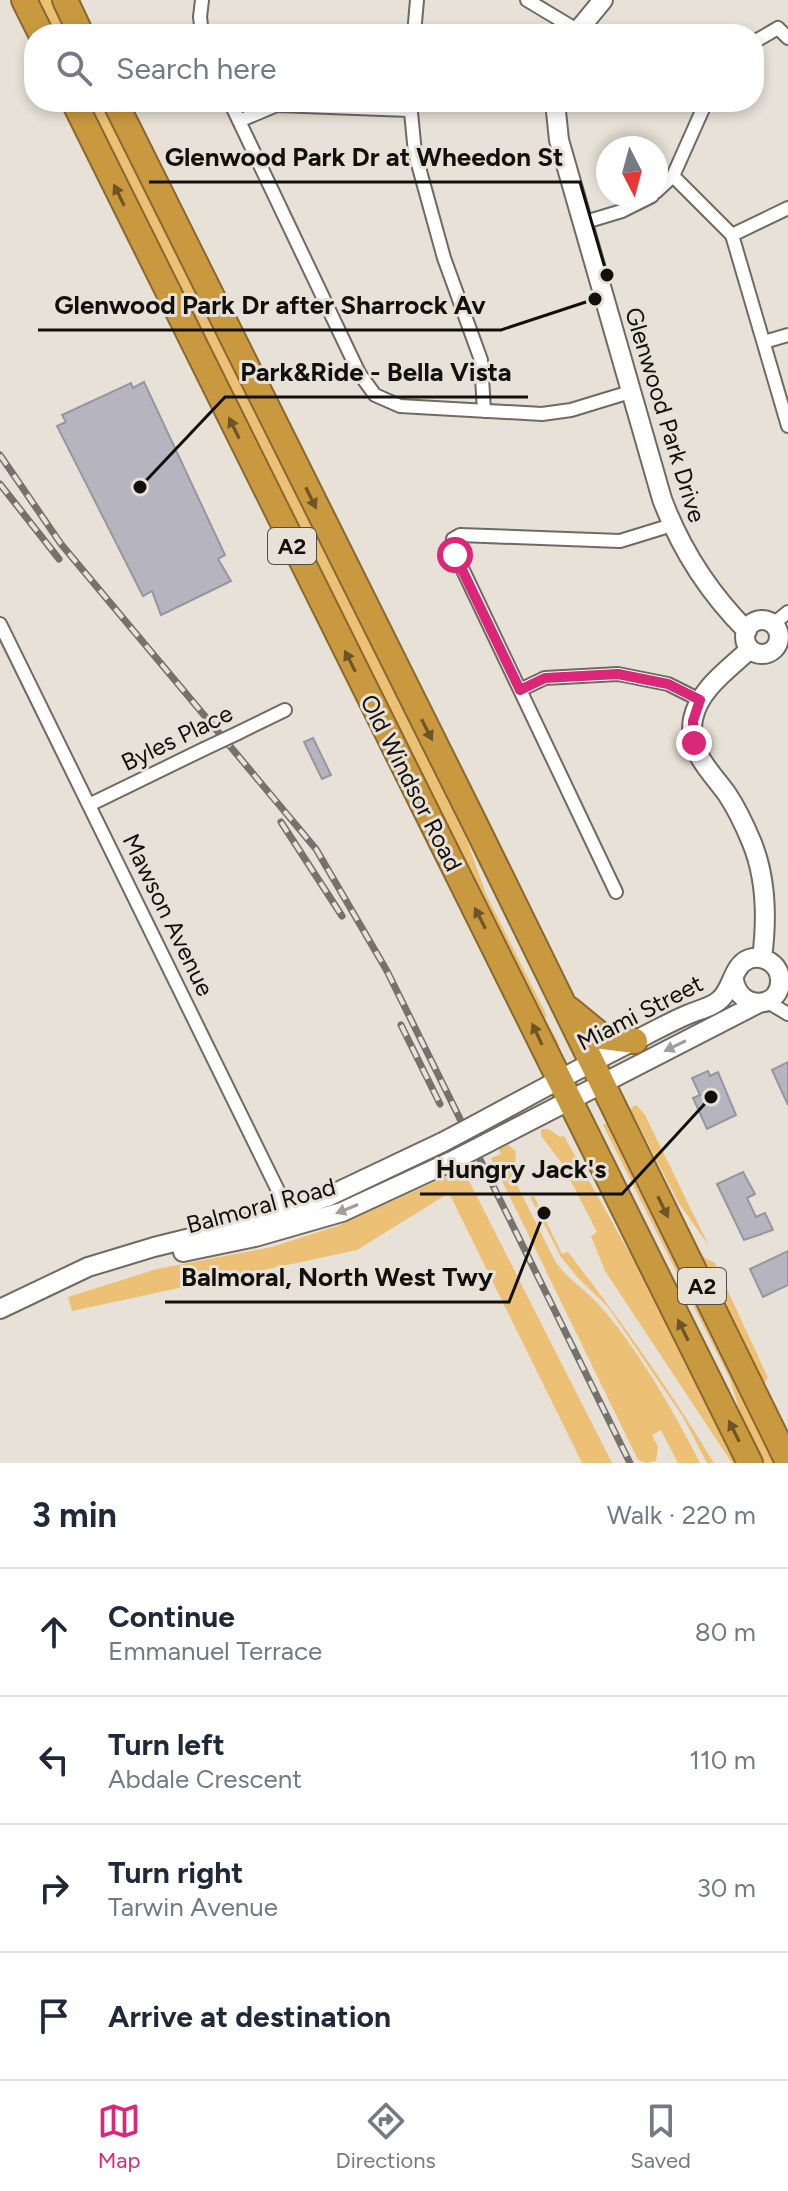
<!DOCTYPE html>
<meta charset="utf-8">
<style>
body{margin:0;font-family:Figtree,sans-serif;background:#f6f6f7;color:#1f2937}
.compass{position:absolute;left:596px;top:136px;width:72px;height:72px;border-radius:50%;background:#fff;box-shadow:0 4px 12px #0003;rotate:174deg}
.stop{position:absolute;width:24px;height:24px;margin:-18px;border:6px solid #db2777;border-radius:50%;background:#fff}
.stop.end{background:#db2777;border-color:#fff;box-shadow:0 2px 8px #0008}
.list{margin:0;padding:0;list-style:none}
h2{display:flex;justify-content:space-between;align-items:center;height:104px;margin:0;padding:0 32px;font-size:34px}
h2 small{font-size:26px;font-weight:400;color:#747a83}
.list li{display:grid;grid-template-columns:52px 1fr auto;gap:24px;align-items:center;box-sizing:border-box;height:128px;padding:0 32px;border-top:2px solid #e0e1e3}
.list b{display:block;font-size:30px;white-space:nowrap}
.list p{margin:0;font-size:26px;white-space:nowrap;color:#747a83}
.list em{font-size:26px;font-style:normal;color:#747a83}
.icon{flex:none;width:44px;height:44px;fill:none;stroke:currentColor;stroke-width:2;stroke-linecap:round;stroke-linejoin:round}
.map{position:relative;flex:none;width:788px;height:1463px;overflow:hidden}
.search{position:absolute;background:#fff;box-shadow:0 4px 12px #0003;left:24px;right:24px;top:24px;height:88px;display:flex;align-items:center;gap:20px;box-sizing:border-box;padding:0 28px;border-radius:32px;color:#747a83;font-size:30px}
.sheet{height:616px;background:#fff}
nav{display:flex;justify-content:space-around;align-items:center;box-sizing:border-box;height:112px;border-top:2px solid #e0e1e3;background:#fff;font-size:22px;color:#747a83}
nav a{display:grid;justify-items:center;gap:4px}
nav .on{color:#db2777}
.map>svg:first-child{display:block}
.green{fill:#ecc175}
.building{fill:#b5b4bf;stroke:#9696a0;stroke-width:2}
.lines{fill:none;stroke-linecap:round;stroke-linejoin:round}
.street-casing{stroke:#706a61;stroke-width:16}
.secondary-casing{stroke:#706a61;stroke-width:22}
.highway-casing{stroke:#89692d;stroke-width:28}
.street{stroke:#fff;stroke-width:12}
.secondary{stroke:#fff;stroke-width:18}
.highway{stroke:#c9993f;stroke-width:24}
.rail-casing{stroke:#75716b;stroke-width:7}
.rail{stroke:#e7e1d7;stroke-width:4;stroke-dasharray:12;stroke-linecap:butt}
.street-bridge-casing{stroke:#706a61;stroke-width:16;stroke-linecap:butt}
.secondary-bridge-casing{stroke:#706a61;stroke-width:22;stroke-linecap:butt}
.street-bridge{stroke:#fff;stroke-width:12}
.secondary-bridge{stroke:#fff;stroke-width:18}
.oneway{fill:#6e5426}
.oneway2{fill:#a09f9e}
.route{stroke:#db2777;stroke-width:10}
.labels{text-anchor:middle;stroke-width:6;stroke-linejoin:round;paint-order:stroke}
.shield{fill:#e7e1d7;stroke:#524f49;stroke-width:2}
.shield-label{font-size:22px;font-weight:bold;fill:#12100c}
.street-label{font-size:24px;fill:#12100c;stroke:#e7e1d7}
.leader{fill:none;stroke:#12100c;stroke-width:3}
.callout-dot{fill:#12100c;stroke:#e7e1d7;stroke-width:3}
.callout-label{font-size:26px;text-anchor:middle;font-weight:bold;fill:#12100c;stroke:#e7e1d7;stroke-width:6;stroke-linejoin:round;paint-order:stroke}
</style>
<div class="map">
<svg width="788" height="1463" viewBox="0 0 788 1463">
<rect width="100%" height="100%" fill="#e7e1d7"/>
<path class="green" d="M35,0H56L73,34H51Z
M85,102H107L255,401L466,838L486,894L547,1016L545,1018L560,1046L551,1042Z
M636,1105L645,1115L709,1246L678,1202L634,1116L627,1111Z
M611,1121L778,1463H759L744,1426L730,1379L603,1125Z
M541,1129H549L560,1137L564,1136L626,1247L639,1266L736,1463H732L605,1271L591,1236L597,1232L561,1162L541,1136Z
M508,1145L516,1151L514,1176L518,1187L555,1261C567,1279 585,1289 599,1305C638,1348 674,1412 700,1463H678L661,1430L652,1435L658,1447L656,1461L646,1463L638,1460L491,1158L501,1154L499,1149Z
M463,1174L466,1175L612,1463H582L449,1193L357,1250L72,1311L68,1297L157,1269L272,1247L337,1226L450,1175L452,1178Z
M534,1196L562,1254L568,1252C620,1319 670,1390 714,1463H707L683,1417L608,1307L578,1278L561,1257L530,1197Z
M695,1246L705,1258L715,1263L768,1378L763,1384Z"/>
<path class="building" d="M144,382L225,555L218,559L231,581L161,615L152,591L143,596L57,426L66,422L62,415L131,383L133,388Z
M313,738L331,775L322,779L304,742Z
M788,1062V1105L772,1070Z
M708,1071L710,1076L718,1072L736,1115L707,1129L693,1098L700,1095L692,1078Z
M743,1172L755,1194L747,1198L756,1217L765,1213L773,1230L744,1240L717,1184Z
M788,1251V1285L763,1297L750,1269Z"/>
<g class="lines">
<g class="street-casing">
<path id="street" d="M527,0L577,30
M202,34L200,17L202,0
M414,34L417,0
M754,42L778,28L788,38
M230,102L359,373L375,395L400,406L542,414L571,410L630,392
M410,102L415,153L444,258L481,360L484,411
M239,121L277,105L409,110
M673,176L732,235L788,426
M656,192L673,176L706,102
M582,223L622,211L652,196
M732,235L788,208
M764,342L788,335
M0,624L291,1217
M773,624L788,612
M520,690L545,678L618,674L668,684L700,700
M238,733L285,710
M89,805L204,749
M616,892L452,547L453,539L460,535L620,541L672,525
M766,1001L788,1014"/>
</g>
<g class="secondary-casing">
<path id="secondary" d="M575,34L603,0
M555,102L559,140L662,499C681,550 708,592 747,631
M745 637a17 17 0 1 1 34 0a17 17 0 1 1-34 0Z
M750,649C729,669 699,689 693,719C687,752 710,770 727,794C737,809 745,826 752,843C767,880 767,920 762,958
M477,1124C531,1095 585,1065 640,1038C656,1030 672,1021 689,1014C698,1010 709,1008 717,1002C733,992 731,966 749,959C763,954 779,964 780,979C782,1009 739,1012 734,980
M487,1143L759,1003
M183,1252L255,1237L342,1212L452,1161
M0,1309L88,1267L154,1247L243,1225L327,1197L443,1142"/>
</g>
<g class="highway-casing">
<path id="highway" d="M24,0L41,34
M65,0L81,34
M74,102L750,1463
M115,102L474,822L788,1462
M569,1009L603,1037L635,1041"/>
</g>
<use href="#street" class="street"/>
<use href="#secondary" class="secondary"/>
<use href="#highway" class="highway"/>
<g class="rail-casing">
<path id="rail" d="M0,455L61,544L316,849L387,971L630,1463
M0,484L59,559
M281,822L342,916
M401,1025L440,1104"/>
</g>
<use href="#rail" class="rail"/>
<g class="street-bridge-casing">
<path id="street-bridge" d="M204,749L238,733"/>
</g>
<g class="secondary-bridge-casing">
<path id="secondary-bridge" d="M443,1142L477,1124
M452,1161L487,1143"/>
</g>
<use href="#street-bridge" class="street-bridge"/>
<use href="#secondary-bridge" class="secondary-bridge"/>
</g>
<defs><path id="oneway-solid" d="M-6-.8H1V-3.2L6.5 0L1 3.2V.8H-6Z" transform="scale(2)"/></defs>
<g class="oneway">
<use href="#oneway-solid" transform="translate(119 195) rotate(-116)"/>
<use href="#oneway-solid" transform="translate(234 428) rotate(-116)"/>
<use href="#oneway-solid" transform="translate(311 498) rotate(64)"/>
<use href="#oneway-solid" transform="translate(350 661) rotate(-117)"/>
<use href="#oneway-solid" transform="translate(427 730) rotate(63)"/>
<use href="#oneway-solid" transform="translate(480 918) rotate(-117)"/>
<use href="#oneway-solid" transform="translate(537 1034) rotate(-115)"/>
<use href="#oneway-solid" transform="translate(663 1207) rotate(64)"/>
<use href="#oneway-solid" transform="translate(683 1330) rotate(-116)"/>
<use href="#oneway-solid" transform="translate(734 1431) rotate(-116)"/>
</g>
<g class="oneway2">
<use href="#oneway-solid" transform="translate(675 1046) rotate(154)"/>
<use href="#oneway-solid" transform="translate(347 1209) rotate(158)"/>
</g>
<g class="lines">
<path class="route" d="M455,555L520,690L545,678L618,674L668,684L700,700L693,721L694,743"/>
</g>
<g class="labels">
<g class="shield">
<rect x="268" y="528" width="48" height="36" rx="6"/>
<rect x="678" y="1268" width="48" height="36" rx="6"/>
</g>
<g class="shield-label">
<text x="292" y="554">A2</text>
<text x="702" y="1294">A2</text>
</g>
<g class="street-label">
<text transform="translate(665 415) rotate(73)" y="8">Glenwood Park Drive</text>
<text transform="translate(177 738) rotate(-26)" y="8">Byles Place</text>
<text transform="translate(411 783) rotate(63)" y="8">Old Windsor Road</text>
<text transform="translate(168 915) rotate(64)" y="8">Mawson Avenue</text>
<text transform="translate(640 1013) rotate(-27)" y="8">Miami Street</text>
<text transform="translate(261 1206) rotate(-15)" y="8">Balmoral Road</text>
</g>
</g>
<path class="leader" d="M607 275L580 182H149M595 299L501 330H38M140 487L225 397H528M711 1097L622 1194H420M544 1213L509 1302H165"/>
<g class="callout-dot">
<circle cx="607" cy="275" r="8"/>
<circle cx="595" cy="299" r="8"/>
<circle cx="140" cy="487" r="8"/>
<circle cx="711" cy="1097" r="8"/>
<circle cx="544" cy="1213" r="8"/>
</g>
<g class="callout-label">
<text x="364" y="166">Glenwood Park Dr at Wheedon St</text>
<text x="270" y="314">Glenwood Park Dr after Sharrock Av</text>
<text x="376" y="381">Park&amp;Ride - Bella Vista</text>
<text x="521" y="1178">Hungry Jack's</text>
<text x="337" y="1286">Balmoral, North West Twy</text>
</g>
</svg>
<svg class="compass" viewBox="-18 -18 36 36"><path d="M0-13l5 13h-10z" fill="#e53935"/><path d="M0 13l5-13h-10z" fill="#747a83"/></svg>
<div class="stop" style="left:455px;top:555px"></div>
<div class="stop end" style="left:694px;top:743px"></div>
<div class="search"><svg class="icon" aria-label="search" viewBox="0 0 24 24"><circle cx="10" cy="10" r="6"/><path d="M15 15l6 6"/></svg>Search here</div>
</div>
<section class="sheet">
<h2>3 min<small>Walk · 220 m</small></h2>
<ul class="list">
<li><svg class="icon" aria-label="ahead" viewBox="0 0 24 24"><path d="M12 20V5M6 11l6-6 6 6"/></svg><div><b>Continue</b><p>Emmanuel Terrace</p></div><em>80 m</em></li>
<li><svg class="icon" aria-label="left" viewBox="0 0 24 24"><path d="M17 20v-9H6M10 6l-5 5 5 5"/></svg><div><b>Turn left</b><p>Abdale Crescent</p></div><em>110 m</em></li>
<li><svg class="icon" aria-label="right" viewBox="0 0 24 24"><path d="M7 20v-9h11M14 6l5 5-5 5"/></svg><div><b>Turn right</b><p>Tarwin Avenue</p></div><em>30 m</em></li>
<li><svg class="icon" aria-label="arrive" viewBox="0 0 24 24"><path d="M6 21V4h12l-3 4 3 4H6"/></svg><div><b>Arrive at destination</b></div></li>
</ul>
</section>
<nav>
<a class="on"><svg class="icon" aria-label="map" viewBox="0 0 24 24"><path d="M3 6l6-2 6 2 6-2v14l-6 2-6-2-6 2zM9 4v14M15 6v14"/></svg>Map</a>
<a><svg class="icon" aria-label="directions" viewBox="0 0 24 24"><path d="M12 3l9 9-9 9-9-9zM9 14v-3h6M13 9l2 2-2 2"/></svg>Directions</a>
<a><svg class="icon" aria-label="saved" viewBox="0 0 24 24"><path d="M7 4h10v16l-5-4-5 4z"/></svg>Saved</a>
</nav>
